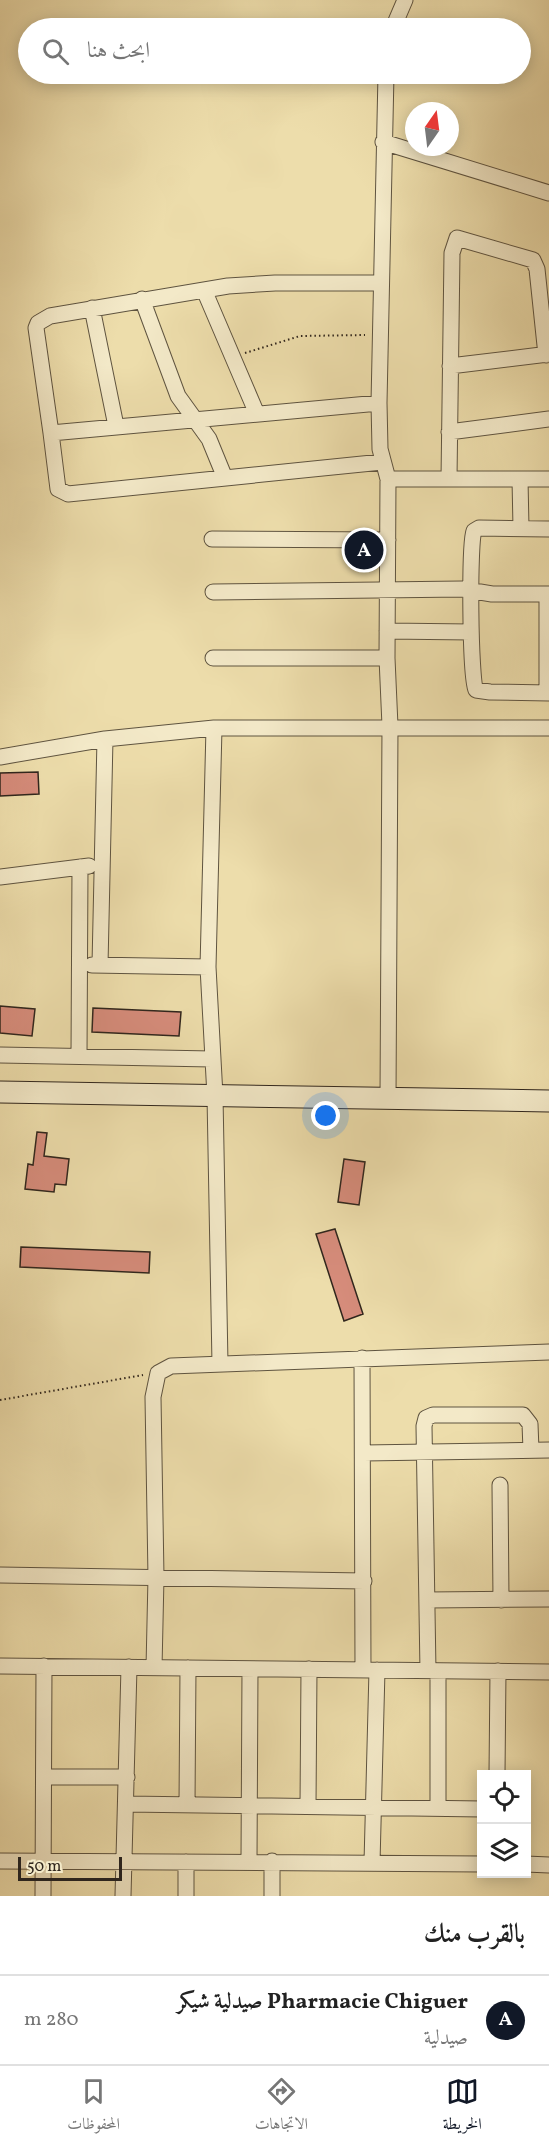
<!DOCTYPE html>
<html lang="ar">
<meta charset="utf-8">
<style>
body{margin:0;font-family:Vollkorn,Amiri,serif;background:#f2f2f2;color:#222;direction:rtl}
.controls{position:absolute;right:18px;bottom:18px;display:grid;overflow:hidden;border-radius:0px;box-shadow:0 3px 15px #0003}
.controls button{width:54px;height:54px;display:grid;place-items:center;padding:0;border:0;border-bottom:2px solid #e0e0e0;background:#fff;color:#222;font:30px sans-serif}
.compass{position:absolute;left:405px;top:102px;width:54px;height:54px;border-radius:50%;background:#fff;box-shadow:0 3px 15px #0003;rotate:14deg}
.scale{position:absolute;left:18px;bottom:15px;width:104px;box-sizing:border-box;padding-left:6px;border:3px solid #30261d;border-top:0;font-size:16px;line-height:21px;white-space:nowrap;color:#30261d;-webkit-text-stroke:4px #f3e9c8;paint-order:stroke}
.you{position:absolute;left:326px;top:1116px;width:21px;height:21px;margin:-15px;border:4px solid #fff;border-radius:50%;background:#1a73e8;box-shadow:0 0 0 9px #1a73e833}
.badge{display:grid;place-items:center;width:39px;height:39px;border-radius:50%;background:#111827;color:#fff;font-size:20px;font-weight:700}
.pin{position:absolute;translate:-50% -50%;border:3px solid #fff;box-shadow:0 2px 6px #0006}
.list{margin:0;padding:0;list-style:none}
h2{display:flex;justify-content:space-between;align-items:center;height:78px;margin:0;padding:0 24px;font-size:26px}
h2 small{font-size:20px;font-weight:400;color:#767676}
.list li{display:grid;grid-template-columns:39px 1fr auto;gap:18px;align-items:center;box-sizing:border-box;height:90px;padding:0 24px;border-top:2px solid #e0e0e0}
.list b{display:block;font-size:22px;white-space:nowrap}
.list p{margin:0;font-size:20px;white-space:nowrap;color:#767676}
.list em{font-size:20px;font-style:normal;color:#767676}
.icon{flex:none;width:33px;height:33px;fill:none;stroke:currentColor;stroke-width:2;stroke-linecap:round;stroke-linejoin:round}
.map{position:relative;flex:none;width:549px;height:1896px;overflow:hidden;direction:ltr}
.search{position:absolute;background:#fff;box-shadow:0 3px 15px #0003;left:18px;right:18px;top:18px;height:66px;display:flex;align-items:center;gap:15px;box-sizing:border-box;padding:0 21px;border-radius:33px;color:#767676;font-size:22px}
.sheet{height:168px;background:#fff}
nav{display:flex;justify-content:space-around;align-items:center;box-sizing:border-box;height:84px;border-top:2px solid #e0e0e0;background:#fff;font-size:16px;color:#767676}
nav a{display:grid;justify-items:center;gap:3px}
nav .on{color:#111827}
.map>svg:first-child{display:block}
.building{fill:#d68c7b;stroke:#30261d;stroke-width:1.5}
.lines{fill:none;stroke-linecap:round;stroke-linejoin:round}
.street-casing{stroke:#5f5440;stroke-width:17}
.secondary-casing{stroke:#30261d;stroke-width:23}
.path{stroke:#30261d;stroke-width:2;stroke-dasharray:1.5 3;stroke-linecap:butt}
.street{stroke:#f3e9c8;stroke-width:15}
.secondary{stroke:#f3e9c8;stroke-width:21}
</style>
<div class="map">
<svg width="549" height="1896" viewBox="0 0 549 1896">
<rect width="100%" height="100%" fill="#edddab"/>
<filter id="stains"><feTurbulence type="fractalNoise" baseFrequency=".00333" numOctaves="4"/><feColorMatrix values="0 0 0 0 .2 0 0 0 0 .09 0 0 0 0 .02 0 0 0 .5 -.17"/></filter>
<radialGradient id="worn" r=".72"><stop offset=".6" stop-color="#630" stop-opacity="0"/><stop offset="1" stop-color="#630" stop-opacity=".3"/></radialGradient>
<path class="building" d="M38,772L39,794L0,796V773Z
M0,1006L35,1009L32,1036L0,1033Z
M93,1008L181,1012L179,1036L92,1032Z
M37,1132L47,1133L44,1156L69,1159L66,1185L55,1184L54,1192L25,1189L28,1164L33,1165Z
M344,1159L365,1162L359,1205L338,1202Z
M335,1229L363,1314L344,1321L316,1234Z
M21,1247L150,1252L149,1273L20,1267Z"/>
<g class="lines">
<g class="street-casing">
<path id="street" d="M393,28L405,0
M386,74L379,403L380,449L388,479L387,658L390,726L388,1099
M383,142L549,193
M204,290L257,414
M142,299L178,396L209,439L225,478
M92,308L116,426
M450,366L549,354
M379,403L51,433L36,328L38,323L50,316L228,286L275,283H380
M449,432L549,419
M51,433L58,489L68,494L382,462
M388,479H549
M449,479L452,253L457,238L533,260L537,269L546,355
M520,479L521,528
M549,529L479,528L474,531C469,544 470,680 476,690L490,692L549,693
M212,539L388,540
M213,592L462,589L492,594H549
M387,631L471,632
M213,658H387
M547,693V594
M214,728L208,967L215,1096L220,1364
M0,757L105,739L214,728H549
M0,877L89,866
M92,965L208,967
M100,965L105,739
M0,1055L212,1059
M79,1056L80,867
M362,1358L363,1670
M364,1453L549,1450
M500,1485L501,1600
M0,1575L364,1581
M427,1600L549,1599
M0,1666L549,1672
M154,1668L156,1577L153,1397L158,1373L171,1366L549,1352
M428,1671L424,1426L426,1418L433,1415H523L530,1424L531,1450
M438,1671V1808
M497,1774L498,1671
M44,1777H127
M126,1804L482,1809
M187,1805L188,1668
M308,1806L309,1669
M0,1861L482,1864
M249,1861L250,1669
M272,1861V1896
M372,1863L377,1670
M526,1864L549,1865
M43,1896L44,1666
M123,1896L129,1667
M186,1896V1862"/>
</g>
<g class="secondary-casing">
<path id="secondary" d="M0,1092L549,1101"/>
</g>
<path class="path" d="M245,353L300,336L365,335
M0,1400L143,1375"/>
<use href="#street" class="street"/>
<use href="#secondary" class="secondary"/>
</g>
<rect width="100%" height="100%" filter="url(#stains)"/>
<rect width="100%" height="100%" fill="url(#worn)"/>
</svg>
<div class="controls">
<button><svg class="icon" aria-label="locate" viewBox="0 0 24 24"><circle cx="12" cy="12" r="6"/><path d="M12 2v4M12 18v4M2 12h4M18 12h4"/></svg></button>
<button><svg class="icon" aria-label="layers" viewBox="0 0 24 24"><path d="M12 4l9 5-9 5-9-5zM3 14l9 5 9-5"/></svg></button>
</div>
<svg class="compass" viewBox="-18 -18 36 36"><path d="M0-13l5 13h-10z" fill="#e53935"/><path d="M0 13l5-13h-10z" fill="#767676"/></svg>
<div class="scale">50 m</div>
<div class="you"></div>
<div class="pin badge" style="left:364px;top:550px">A</div>
<div class="search"><svg class="icon" aria-label="search" viewBox="0 0 24 24"><circle cx="10" cy="10" r="6"/><path d="M15 15l6 6"/></svg>ابحث هنا</div>
</div>
<section class="sheet">
<h2>بالقرب منك<small></small></h2>
<ul class="list">
<li><span class="badge">A</span><div><b>Pharmacie Chiguer صيدلية شيكر</b><p>صيدلية</p></div><em>280 m</em></li>
</ul>
</section>
<nav>
<a class="on"><svg class="icon" aria-label="map" viewBox="0 0 24 24"><path d="M3 6l6-2 6 2 6-2v14l-6 2-6-2-6 2zM9 4v14M15 6v14"/></svg>الخريطة</a>
<a><svg class="icon" aria-label="directions" viewBox="0 0 24 24"><path d="M12 3l9 9-9 9-9-9zM9 14v-3h6M13 9l2 2-2 2"/></svg>الاتجاهات</a>
<a><svg class="icon" aria-label="saved" viewBox="0 0 24 24"><path d="M7 4h10v16l-5-4-5 4z"/></svg>المحفوظات</a>
</nav>
